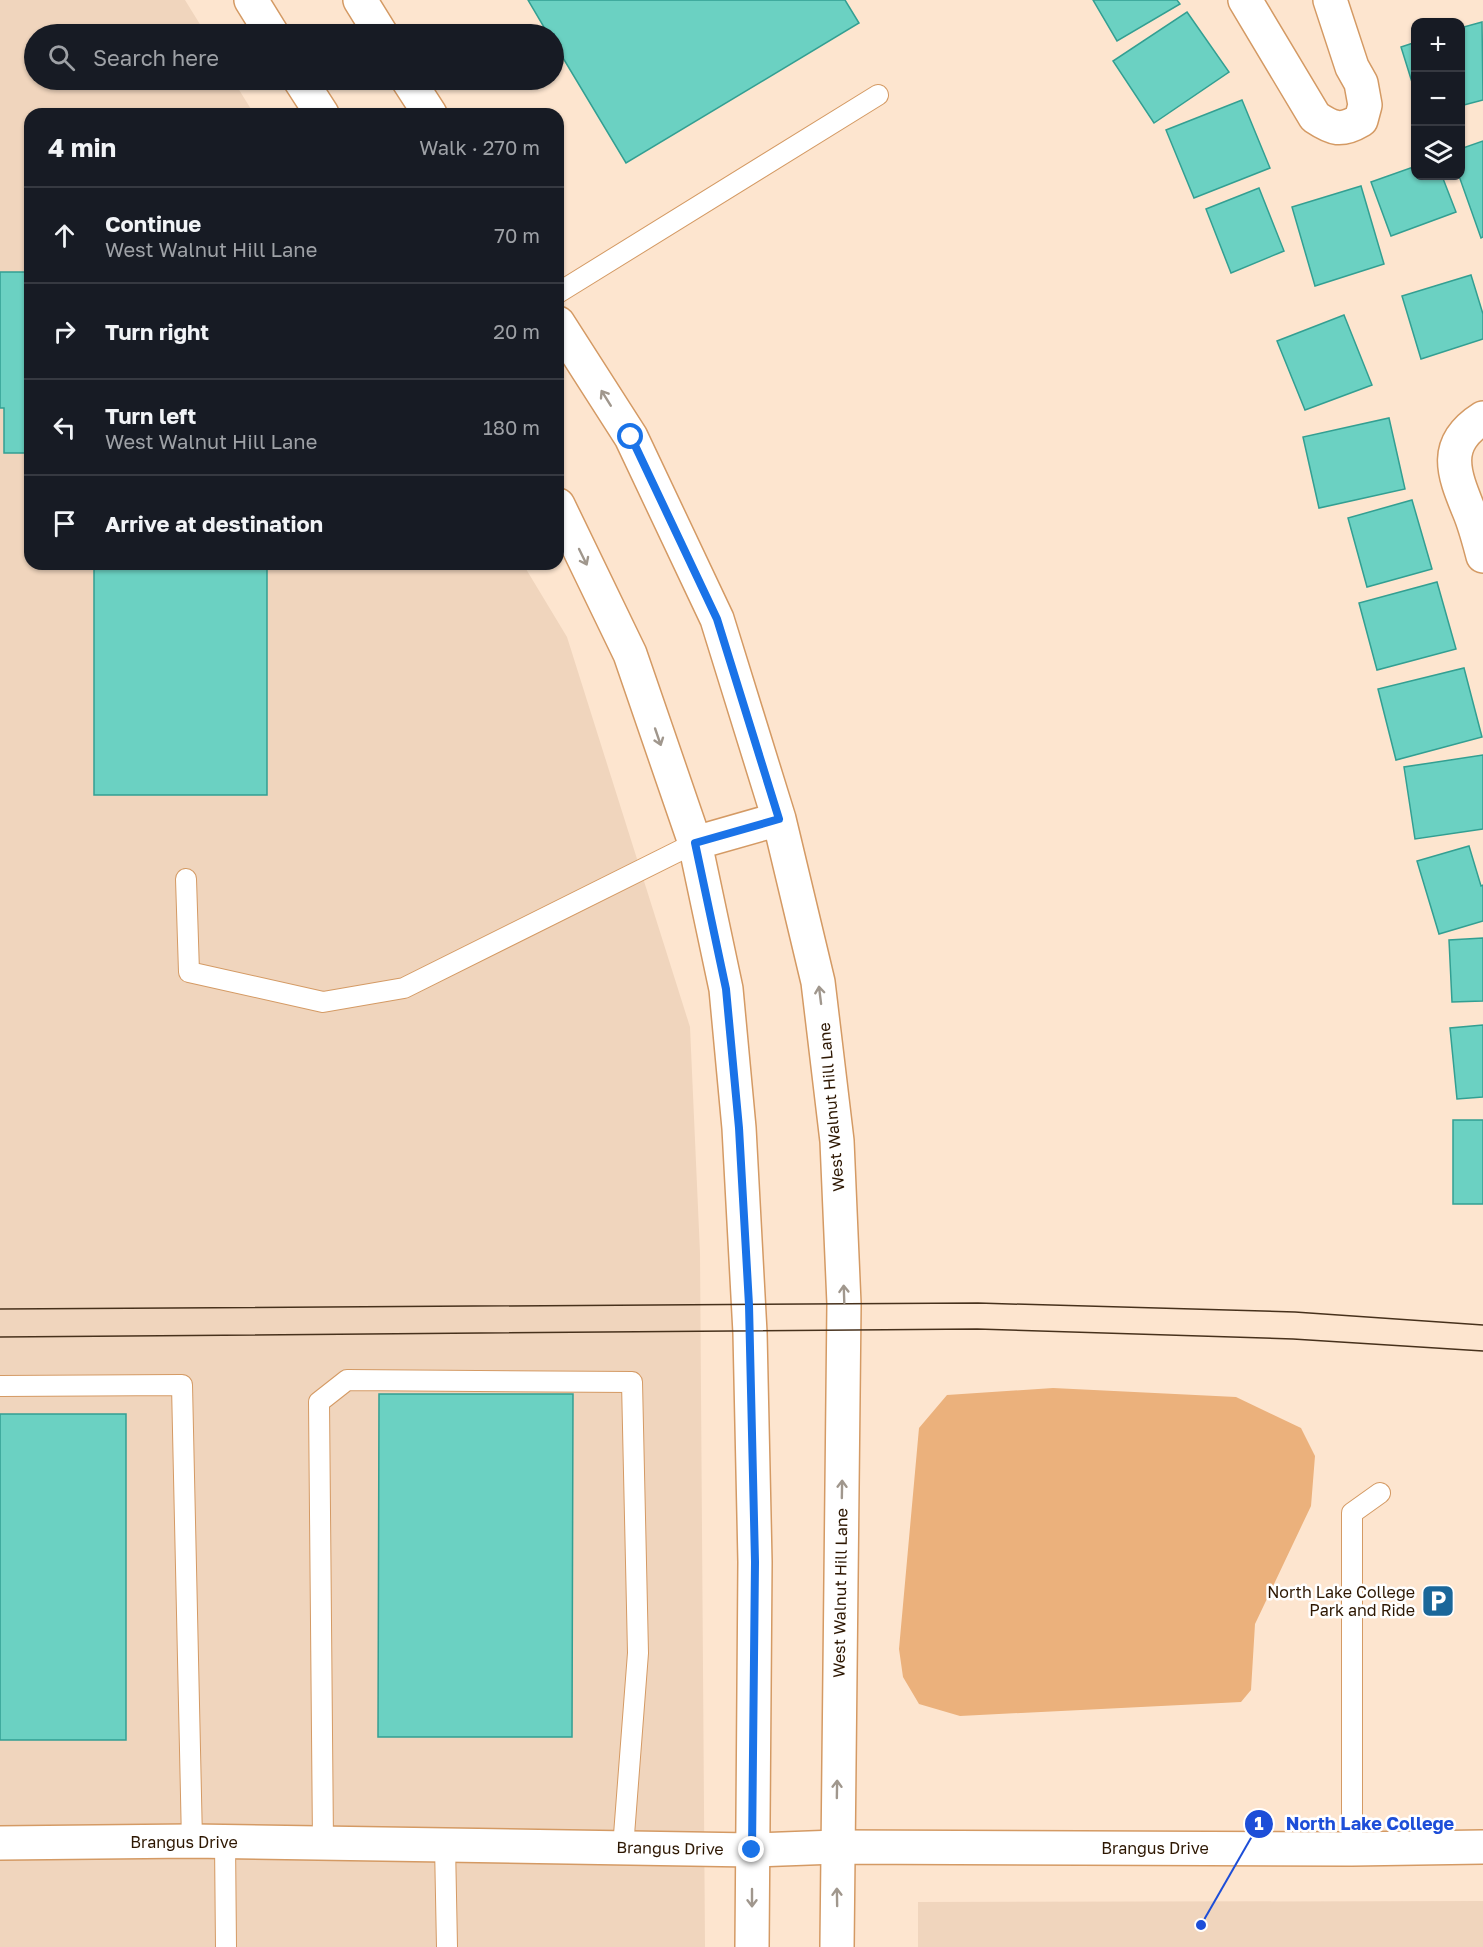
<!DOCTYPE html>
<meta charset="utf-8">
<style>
body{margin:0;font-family:"Golos Text",sans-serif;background:#20242c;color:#f1f3f6}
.controls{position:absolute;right:18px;top:18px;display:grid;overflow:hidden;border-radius:12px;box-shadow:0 2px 4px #0004}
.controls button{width:54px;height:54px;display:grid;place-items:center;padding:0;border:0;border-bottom:2px solid #363941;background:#171b24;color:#f1f3f6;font:30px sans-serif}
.stop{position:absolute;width:18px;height:18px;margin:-14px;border:4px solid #1a73e8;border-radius:50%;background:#fff}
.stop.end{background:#1a73e8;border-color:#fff;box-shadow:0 2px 6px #0008}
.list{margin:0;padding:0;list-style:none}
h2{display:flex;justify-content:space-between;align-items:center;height:78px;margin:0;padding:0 24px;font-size:26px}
h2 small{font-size:20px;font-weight:400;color:#9ea1a6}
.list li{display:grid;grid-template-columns:39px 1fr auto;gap:18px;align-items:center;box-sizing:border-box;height:96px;padding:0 24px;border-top:2px solid #363941}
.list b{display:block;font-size:22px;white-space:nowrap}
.list p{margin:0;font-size:20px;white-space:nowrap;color:#9ea1a6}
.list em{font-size:20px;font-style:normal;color:#9ea1a6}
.icon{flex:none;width:33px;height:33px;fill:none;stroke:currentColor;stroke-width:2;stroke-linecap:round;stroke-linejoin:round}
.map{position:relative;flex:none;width:1483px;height:1947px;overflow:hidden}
.search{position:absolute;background:#171b24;box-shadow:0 2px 4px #0004;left:24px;top:24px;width:540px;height:66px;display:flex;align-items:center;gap:15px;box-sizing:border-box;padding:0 21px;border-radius:33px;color:#9ea1a6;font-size:22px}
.panel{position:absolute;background:#171b24;box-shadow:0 2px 4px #0004;left:24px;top:108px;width:540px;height:462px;border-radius:18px}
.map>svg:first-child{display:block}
.built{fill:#f0d5bd}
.green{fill:#ebb17c}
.building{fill:#6bd1c2;stroke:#339f92;stroke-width:1.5}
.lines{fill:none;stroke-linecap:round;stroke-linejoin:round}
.service-casing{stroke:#d49a64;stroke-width:22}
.minor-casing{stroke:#d49a64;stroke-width:36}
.secondary-casing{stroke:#d49a64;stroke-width:36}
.service{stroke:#fff;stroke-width:20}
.minor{stroke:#fff;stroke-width:33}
.secondary{stroke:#fff;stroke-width:33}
.tram{stroke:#47311c;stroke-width:1.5}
.oneway{stroke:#a0978d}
.route{stroke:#1a73e8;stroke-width:8}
.labels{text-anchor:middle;stroke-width:5;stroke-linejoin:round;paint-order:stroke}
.street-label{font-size:16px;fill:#2d1702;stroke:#fff}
.poi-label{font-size:16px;fill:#2d1702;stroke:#fff;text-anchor:end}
.leader{fill:none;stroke:#1d4ed8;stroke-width:2}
.callout-dot{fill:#1d4ed8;stroke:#fff;stroke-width:2}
.mark-label{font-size:18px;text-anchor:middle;font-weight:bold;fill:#fff}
.callout-label{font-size:18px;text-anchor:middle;font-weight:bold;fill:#1d4ed8;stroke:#fff;stroke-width:5;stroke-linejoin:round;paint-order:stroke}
</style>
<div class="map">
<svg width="1483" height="1947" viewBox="0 0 1483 1947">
<rect width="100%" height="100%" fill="#fde5cf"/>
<path class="built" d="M0,0H185L206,34H34V80H233L254,114H30V564H523L567,637L690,1027L700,1253L705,1947H0Z
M1483,1901V1947H918V1902Z"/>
<path class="green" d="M1053,1388L1236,1397L1301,1428L1315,1456L1311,1506L1255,1624L1251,1690L1241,1702L960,1716L919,1704L903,1677L899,1649L919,1428L947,1395Z"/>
<path class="building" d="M528,0H845L859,23L626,163L554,43V34H548Z
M1093,0H1177L1180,4L1117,41Z
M1187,12L1229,72L1154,123L1113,61Z
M1482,22L1483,100L1460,106V28Z
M1416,42V95L1401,47Z
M1242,100L1270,168L1194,198L1166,130Z
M1483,141V237L1481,238L1459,176L1460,149Z
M1416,166V176H1442L1456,212L1391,236L1371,182Z
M1361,186L1384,264L1315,286L1292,207Z
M1259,188L1284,251L1231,273L1206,209Z
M0,272H30V453H4V408H0Z
M1471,275L1483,314V339L1421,359L1402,296Z
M1344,315L1372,385L1305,410L1277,341Z
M1389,418L1405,489L1319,508L1303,437Z
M1412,500L1432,569L1367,587L1348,518Z
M94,564H267V795H94Z
M1437,582L1456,649L1377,670L1359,603Z
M1464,668L1482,737L1396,760L1378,689Z
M1483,755V829L1415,839L1404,767Z
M1469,846L1481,886L1483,885V921L1439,934L1417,861Z
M1483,938V1001L1452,1002L1449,940Z
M1483,1025V1097L1457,1099L1450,1028Z
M1453,1120H1483V1204H1453Z
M379,1394H573L572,1737H378Z
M0,1414H126V1740H0Z"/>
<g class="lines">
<g class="service-casing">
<path id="service" d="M558,293L878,95
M186,879L189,972L323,1002L404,988L695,843
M0,1386L182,1385L192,1841
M225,1842L226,1947
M323,1843L319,1402L347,1380L632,1382L638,1653L623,1848
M445,1845L447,1947
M1352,1849V1513L1380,1493"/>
</g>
<g class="minor-casing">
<path id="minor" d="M1245,0L1315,117C1333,129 1341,132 1361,120L1365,105L1361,83L1352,67L1330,0
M1483,418C1442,444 1453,472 1469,511C1475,525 1479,541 1483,556
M0,1843L192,1841L752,1850L836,1847L1352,1849L1483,1847"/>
</g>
<g class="secondary-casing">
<path id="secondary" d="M251,0L272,34
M360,0L381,34
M300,80L322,114
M408,80L430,114
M558,323L631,437L717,619L779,819L818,982L837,1141L844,1304L837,1947
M558,505L630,654L695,843L726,989L739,1128L750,1333L755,1562L752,1947
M695,843L779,819"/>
</g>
<use href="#service" class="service"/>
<use href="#minor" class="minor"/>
<use href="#secondary" class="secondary"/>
<path class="tram" d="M0,1309L978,1303L1295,1312L1483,1325
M0,1337L977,1329L1293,1339L1483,1351"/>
</g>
<defs><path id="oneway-shaft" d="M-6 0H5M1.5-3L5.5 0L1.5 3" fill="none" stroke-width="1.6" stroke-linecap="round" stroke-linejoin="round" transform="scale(1.5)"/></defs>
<g class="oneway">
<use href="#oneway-shaft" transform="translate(606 398) rotate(-122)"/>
<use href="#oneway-shaft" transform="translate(583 557) rotate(64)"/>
<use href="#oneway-shaft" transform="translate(658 737) rotate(71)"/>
<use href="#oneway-shaft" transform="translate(820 995) rotate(-97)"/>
<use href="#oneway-shaft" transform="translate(844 1294) rotate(-92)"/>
<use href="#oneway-shaft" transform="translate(842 1489) rotate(-89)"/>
<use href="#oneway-shaft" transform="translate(837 1789) rotate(-89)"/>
<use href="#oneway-shaft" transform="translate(837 1897) rotate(-91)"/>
<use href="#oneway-shaft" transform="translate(752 1898) rotate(90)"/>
</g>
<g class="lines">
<path class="route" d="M631,437L717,619L779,819L695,843L726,989L739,1128L749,1305L755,1562L752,1850"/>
</g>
<defs>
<g id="parking-square" transform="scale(1.725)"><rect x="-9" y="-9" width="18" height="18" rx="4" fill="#1a679a" stroke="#fff"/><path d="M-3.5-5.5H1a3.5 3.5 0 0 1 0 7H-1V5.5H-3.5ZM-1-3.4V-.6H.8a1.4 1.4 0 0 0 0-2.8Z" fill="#fff"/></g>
</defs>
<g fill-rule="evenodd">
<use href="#parking-square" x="1438" y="1601"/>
</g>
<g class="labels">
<g class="street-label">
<text transform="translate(831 1107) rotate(-95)" y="6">West Walnut Hill Lane</text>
<text transform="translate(840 1593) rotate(-89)" y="6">West Walnut Hill Lane</text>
<text x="184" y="1848">Brangus Drive</text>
<text transform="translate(670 1848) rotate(1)" y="6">Brangus Drive</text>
<text x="1155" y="1854">Brangus Drive</text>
</g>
<g class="poi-label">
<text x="1415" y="1598">North Lake College<tspan x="1415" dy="18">Park and Ride</tspan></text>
</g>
</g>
<path class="leader" d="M1201 1925L1259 1824"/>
<g class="callout-dot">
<circle cx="1201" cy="1925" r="6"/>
<circle cx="1259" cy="1824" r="15"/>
</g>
<g class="mark-label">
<text x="1259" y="1830">1</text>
</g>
<g class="callout-label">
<text x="1370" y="1830">North Lake College</text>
</g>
</svg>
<div class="controls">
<button>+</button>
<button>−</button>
<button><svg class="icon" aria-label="layers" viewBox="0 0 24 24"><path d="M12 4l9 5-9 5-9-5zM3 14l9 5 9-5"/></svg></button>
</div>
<div class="stop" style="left:631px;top:437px"></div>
<div class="stop end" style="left:752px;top:1850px"></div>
<div class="search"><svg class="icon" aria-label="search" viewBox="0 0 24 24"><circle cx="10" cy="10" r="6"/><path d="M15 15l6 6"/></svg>Search here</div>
<section class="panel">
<h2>4 min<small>Walk · 270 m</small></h2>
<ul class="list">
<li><svg class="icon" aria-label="ahead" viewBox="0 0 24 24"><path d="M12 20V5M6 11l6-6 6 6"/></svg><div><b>Continue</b><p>West Walnut Hill Lane</p></div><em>70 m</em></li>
<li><svg class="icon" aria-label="right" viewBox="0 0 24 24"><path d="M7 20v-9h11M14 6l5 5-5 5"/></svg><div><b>Turn right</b></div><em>20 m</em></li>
<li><svg class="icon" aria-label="left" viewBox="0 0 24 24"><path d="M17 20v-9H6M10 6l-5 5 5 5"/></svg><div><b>Turn left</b><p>West Walnut Hill Lane</p></div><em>180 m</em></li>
<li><svg class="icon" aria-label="arrive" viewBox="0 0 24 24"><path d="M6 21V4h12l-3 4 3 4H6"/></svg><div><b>Arrive at destination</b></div></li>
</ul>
</section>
</div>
